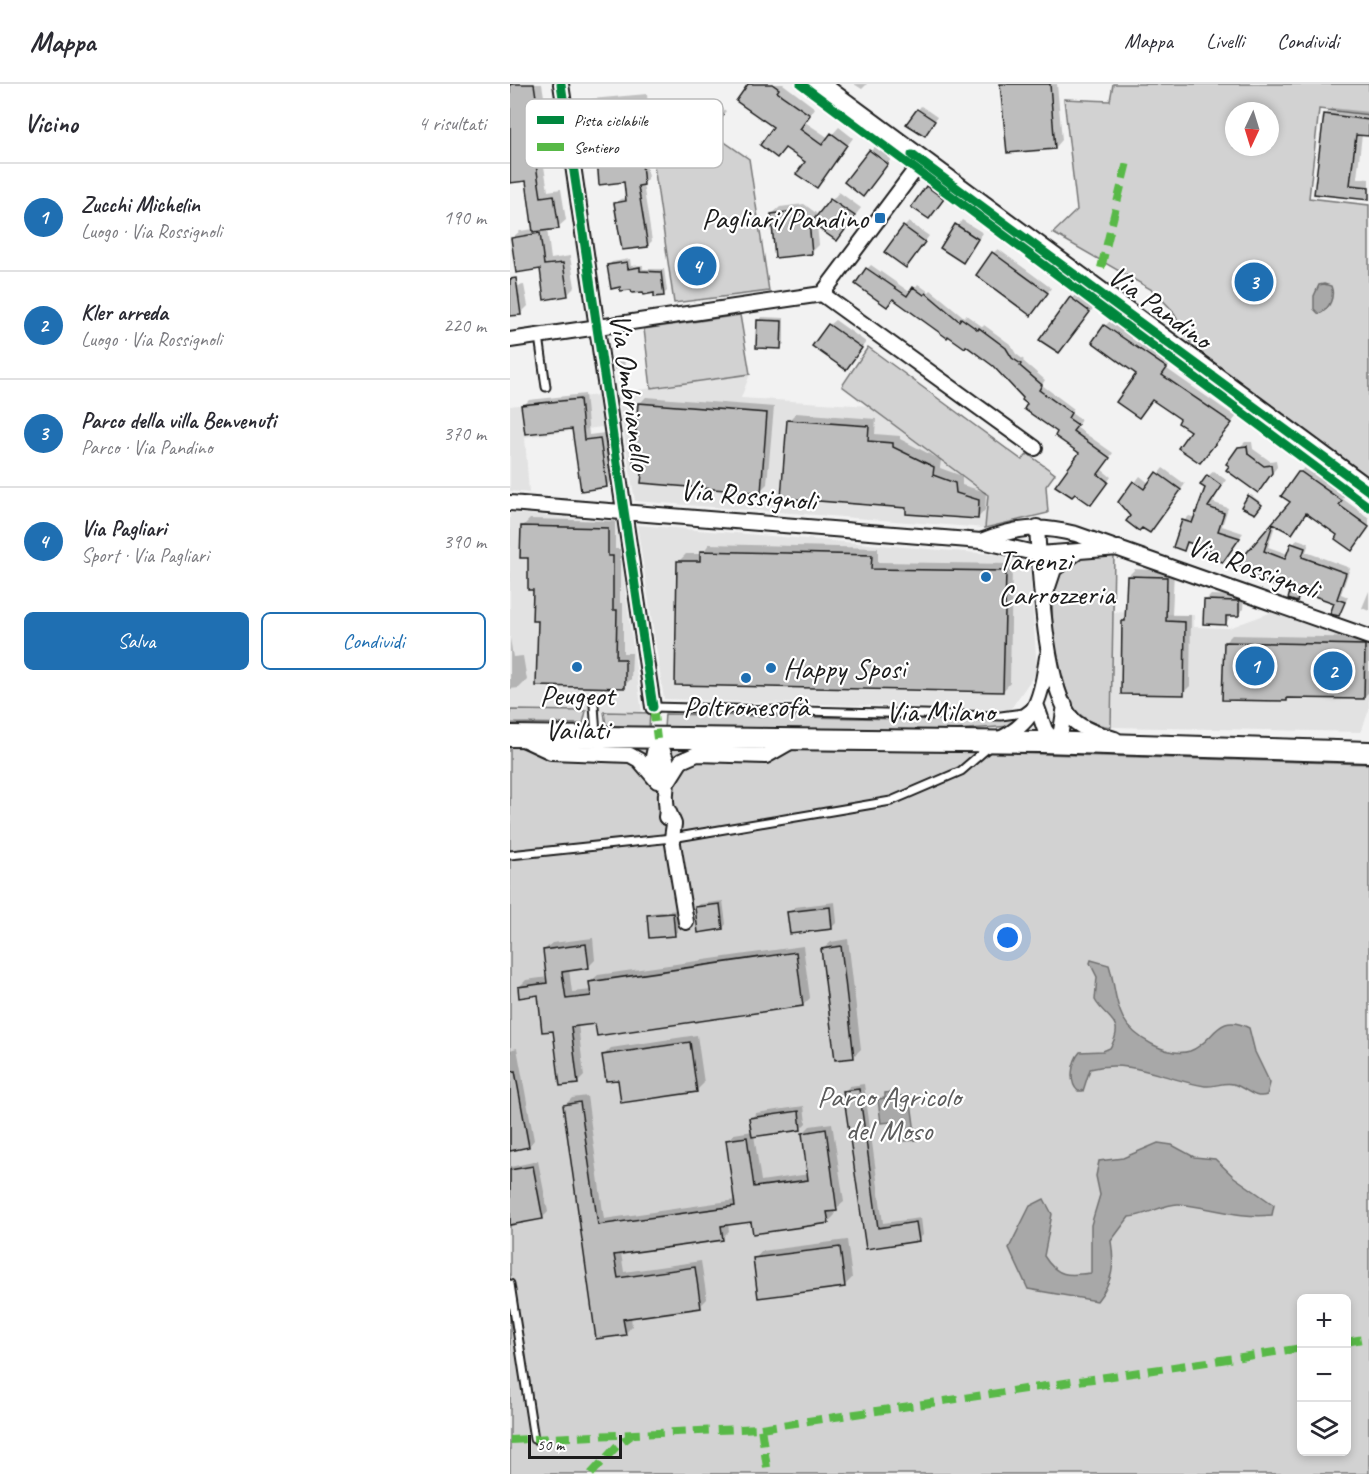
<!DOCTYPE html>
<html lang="it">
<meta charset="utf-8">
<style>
body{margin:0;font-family:Caveat,sans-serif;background:#f2f2f3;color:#2b2b33}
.controls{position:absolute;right:18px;bottom:18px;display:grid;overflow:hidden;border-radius:9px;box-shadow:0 3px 9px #0003}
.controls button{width:54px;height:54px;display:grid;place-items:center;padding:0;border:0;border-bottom:2px solid #e1e1e2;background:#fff;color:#2b2b33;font:30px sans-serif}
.compass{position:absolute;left:715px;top:18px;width:54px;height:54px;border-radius:50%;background:#fff;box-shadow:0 3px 9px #0003;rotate:184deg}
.scale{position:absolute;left:18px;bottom:15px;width:94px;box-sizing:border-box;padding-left:6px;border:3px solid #1c1c1c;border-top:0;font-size:16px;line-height:21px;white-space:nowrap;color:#1c1c1c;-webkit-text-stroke:4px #fff;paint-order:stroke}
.you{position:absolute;left:498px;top:854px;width:21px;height:21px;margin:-15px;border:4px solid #fff;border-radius:50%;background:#1a73e8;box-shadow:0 0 0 9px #1a73e833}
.badge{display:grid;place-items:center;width:39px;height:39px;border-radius:50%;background:#1f6fb2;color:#fff;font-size:20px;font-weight:700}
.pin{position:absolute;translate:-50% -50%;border:3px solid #fff;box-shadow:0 2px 6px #0006}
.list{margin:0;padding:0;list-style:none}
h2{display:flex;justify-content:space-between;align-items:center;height:78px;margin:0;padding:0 24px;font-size:26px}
h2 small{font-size:20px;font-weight:400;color:#7c7c81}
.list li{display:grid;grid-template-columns:39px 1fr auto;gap:18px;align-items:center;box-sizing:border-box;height:108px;padding:0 24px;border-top:2px solid #e1e1e2}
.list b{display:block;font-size:22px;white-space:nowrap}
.list p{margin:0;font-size:20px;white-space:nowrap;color:#7c7c81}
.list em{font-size:20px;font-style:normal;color:#7c7c81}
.actions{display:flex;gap:12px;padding:18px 24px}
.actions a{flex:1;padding:14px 0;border:2px solid #1f6fb2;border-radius:9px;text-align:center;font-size:21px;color:#1f6fb2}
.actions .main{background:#1f6fb2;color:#fff}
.icon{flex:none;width:33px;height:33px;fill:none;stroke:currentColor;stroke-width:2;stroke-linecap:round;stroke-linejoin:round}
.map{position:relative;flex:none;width:859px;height:1390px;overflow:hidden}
header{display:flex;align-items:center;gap:36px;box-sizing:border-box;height:84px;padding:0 30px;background:#fff;border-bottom:2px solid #e1e1e2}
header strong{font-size:28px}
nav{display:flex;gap:33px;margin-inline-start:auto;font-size:21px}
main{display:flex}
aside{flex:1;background:#fff}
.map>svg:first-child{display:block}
.built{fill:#e2e2e2}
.green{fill:#d2d2d2;stroke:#777;stroke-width:1.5;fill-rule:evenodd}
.water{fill:#a8a8a8;stroke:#707070;stroke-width:1.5}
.shadow{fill:#0003}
.building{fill:#bdbdbd;stroke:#1c1c1c;stroke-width:1.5}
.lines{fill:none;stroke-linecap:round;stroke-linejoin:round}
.lane-casing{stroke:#1c1c1c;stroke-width:11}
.street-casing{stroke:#1c1c1c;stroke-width:18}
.secondary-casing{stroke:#1c1c1c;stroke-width:24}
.lane{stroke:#fff;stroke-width:7}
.street{stroke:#fff;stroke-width:14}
.secondary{stroke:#fff;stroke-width:20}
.quiet{stroke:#58b947;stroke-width:8;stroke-dasharray:15 8;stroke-linecap:butt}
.cycleway-casing{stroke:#fff;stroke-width:13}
.cycleway{stroke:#00873e;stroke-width:9}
.poi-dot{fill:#1f6fb2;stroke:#fff;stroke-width:2}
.labels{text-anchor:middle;stroke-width:4.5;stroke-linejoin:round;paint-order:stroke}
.poi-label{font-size:30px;fill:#1c1c1c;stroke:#fff;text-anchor:start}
.street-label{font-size:30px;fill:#1c1c1c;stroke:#fff}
.park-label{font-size:30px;fill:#5c5c5c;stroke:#fff}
.key{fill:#fff;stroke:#bbb;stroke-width:1.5}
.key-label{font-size:16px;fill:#1c1c1c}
</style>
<header>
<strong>Mappa</strong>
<nav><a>Mappa</a><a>Livelli</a><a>Condividi</a></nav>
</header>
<main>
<aside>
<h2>Vicino<small>4 risultati</small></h2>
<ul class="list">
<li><span class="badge">1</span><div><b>Zucchi Michelin</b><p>Luogo · Via Rossignoli</p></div><em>190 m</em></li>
<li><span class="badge">2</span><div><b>Kler arreda</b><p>Luogo · Via Rossignoli</p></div><em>220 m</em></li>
<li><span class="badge">3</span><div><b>Parco della villa Benvenuti</b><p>Parco · Via Pandino</p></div><em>370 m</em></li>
<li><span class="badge">4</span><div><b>Via Pagliari</b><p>Sport · Via Pagliari</p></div><em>390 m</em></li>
</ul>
<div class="actions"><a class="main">Salva</a><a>Condividi</a></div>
</aside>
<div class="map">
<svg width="859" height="1390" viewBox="0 0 859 1390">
<rect width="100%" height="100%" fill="#f2f2f2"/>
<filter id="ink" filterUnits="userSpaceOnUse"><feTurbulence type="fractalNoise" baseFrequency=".0167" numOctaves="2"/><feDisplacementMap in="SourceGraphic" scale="12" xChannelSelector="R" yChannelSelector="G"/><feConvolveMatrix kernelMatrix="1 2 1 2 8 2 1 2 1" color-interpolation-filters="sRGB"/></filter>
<g filter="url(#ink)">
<path class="built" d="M240,290L231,314L360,322L478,411L475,444L125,417L107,309Z
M88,311L92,343L15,353L19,409L0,407V322Z
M0,429L106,438L132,629L0,626Z
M127,441L505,472L520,481L527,587L500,626L154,615Z
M765,527L859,560V626L851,648L601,643L603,528L684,531V543L719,544Z"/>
<path class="green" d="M603,0H859V31L809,25L799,114L859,121V394L682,262L662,226L644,207L543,149L567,126L554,15L600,17ZM724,27H760V63H724Z
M161,21L239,75L259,207L164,219L140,54Z
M230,231L240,290L141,304L134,245Z
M358,263L512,376L518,370L545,390L536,402L538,429L475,444L478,411L332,302Z
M576,470H604L601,643C588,642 573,636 565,625C549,600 532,515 550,490C556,481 567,475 576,470Z
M0,626L76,627L73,640L0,639Z
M94,628L140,629L139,644L96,641Z
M155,630L442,636L509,634L502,642L429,647L154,644Z
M0,658L16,663L464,668L859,680V1390H0ZM792,1214H836V1368H792Z"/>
<path class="water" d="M814,200L821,202C825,212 820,225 809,230L804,225V212L809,201Z
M581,876L599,881C605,900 604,917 613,934C623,953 658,974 680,967C705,958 706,927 739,944L745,968L760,999L757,1011C744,1016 735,1003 723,1000C713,998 704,1003 695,1002C655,996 621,974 580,985L573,1007H568C558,998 562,977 570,968L593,967L600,964C617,936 595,935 585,916L587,893L580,879Z
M382,1008V1013L400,1011L406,1056L394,1057L392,1043L383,1044L381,1038L371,1039L368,1015L375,1014V1009Z
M648,1059L662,1061L684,1073L705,1075L724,1093L764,1121L762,1131C730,1135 700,1123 669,1120C655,1119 636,1132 619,1133L601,1157C605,1182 603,1197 587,1217L518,1205L499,1164L520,1122L534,1115L542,1130L534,1172C547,1193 558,1192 581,1189V1141L590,1111L586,1092L589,1077L613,1074Z"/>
<path class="shadow" d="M0,0H32L39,44L29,52L38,107L51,105L56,136L48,143L37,145L41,175L60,172L65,203L57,211L2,154L10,147L24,145L17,95L0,92Z
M240,0H273L305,24L295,38L319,54L329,43L343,54L307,102L297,78L265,42Z
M344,0H357L352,5Z
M492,0H547L552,56L545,64Z
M137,10L139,36L134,41L121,34L102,36L97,44L75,20L81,15Z
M202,17L216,27L204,43L198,20Z
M411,22L427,33L418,47L408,26Z
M822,24L859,28V51L852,50L847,94L859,95V115L806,108L815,31Z
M366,61L382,74L358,105L336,98Z
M135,65L138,95L133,100L142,157L138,161L114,164L106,119L110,115L117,114L116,97L88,73L93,69Z
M420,100L436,111L422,130L417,103Z
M329,108L351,124L327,155L307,141L309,161L301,169L262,130L270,123L294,120L306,129V135Z
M452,136L473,149L452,177L432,164Z
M399,138L419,152L396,182L394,143Z
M488,165L541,204L526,225L483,169Z
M120,175L121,182L133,181V185H154L157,207L154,210L145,208L99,181L102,178Z
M361,181L401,209L408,200L419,208L421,206L454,233L456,231L473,243L474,241L500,260L506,270L514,276L513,277L535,296L532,301L564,325L561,329L571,336L566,343L603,369L591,385L601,393L585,415L571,369L484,280L357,185Z
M14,201L18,222L11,229L0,231V203Z
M567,208L585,222L554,262L532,256Z
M252,233L274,234V260L270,263L249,237Z
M325,236L356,258L336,284L319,241Z
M600,237L662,278L657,285L726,333L690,378L682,347L629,289L595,242Z
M114,273L115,283L104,286L103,275Z
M75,310L79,351L95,349L102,396L97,402L64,344L13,322L19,316Z
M136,313L264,323L257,400L250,407L134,380L129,320Z
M286,329L366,335L365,350L390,352V355L431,376L430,384L452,392V401L476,408L475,426L468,434L398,423L279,336Z
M735,358H742L743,365L760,377L766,376L767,383L753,401L729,364Z
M653,384L675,400L645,442L622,432L610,418L630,392L640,400Z
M794,384L835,412L833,415L859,434V443L847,460L797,428L782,448L766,439L758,463L778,470L787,455L799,459L796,468L840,484L831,510L838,513L829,531L825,519L793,507L786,516L782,507L747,486L730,480L782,418L789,389Z
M704,387L716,396L702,418L718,424L712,442L733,449L713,477L702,465L680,457L674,465V437L679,432L686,434L698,392Z
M741,411L752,419L745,429L733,422Z
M20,435L105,437V465H110V519H113V569H122L121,595L114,602L29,536L12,443Z
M199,460L368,464V478L502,480L500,599L493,607L169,477L176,470H192Z
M625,485L664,487L662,531H681L680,602L673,609L613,537L617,534L618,492Z
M859,507V527L852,524Z
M701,511L734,512L733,525L728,531L721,530L716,540L695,517Z
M722,551L859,554V608L853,614L780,612L777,616L715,558Z
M0,554L3,573L13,572L17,596L9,604L0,605Z
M213,817L216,840L213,844L186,824L190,820Z
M325,818L327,838L321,844L279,828L285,823Z
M166,826L168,847L164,850L138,832L142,829Z
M83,854L85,876L78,883L59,885L62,908L82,906L80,898L88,891L293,862L300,914L293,921L68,940L74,992L67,999L29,910L9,903L16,896L38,893L34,866L42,859Z
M338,855L351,965L343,973L313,865L321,858Z
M187,951L194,999L186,1007L94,971L101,964Z
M7,964L24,1056L19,1062L0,1065V966Z
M354,1000L373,1139L411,1134L413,1151L408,1156L358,1163L334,1008L340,1002Z
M77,1012L94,1135L226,1116L217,1057L224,1050L243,1047L241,1035L246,1029L294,1022L296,1039L291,1044L244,1051L251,1097L299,1090L293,1049L300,1042L322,1039L334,1118L324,1126L325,1131L318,1138L242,1136L218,1140L219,1147L212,1154L111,1169L114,1188L191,1177L197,1215L190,1222L121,1232L122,1242L115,1250L55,1021L62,1014Z
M28,1077L38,1128L32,1134L0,1140V1083Z
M337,1156L342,1194L335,1201L245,1175L252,1167Z"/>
<path class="building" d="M0,0H24L32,53L22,55L31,113L44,111L49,145L23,148L16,97L0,99Z
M238,0H262L269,5L267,8L300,31L290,45L312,61L321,49L337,61L307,104L286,90L295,78L275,64L267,74L250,61L263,43L226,17Z
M490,0H540L545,65L497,69Z
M197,19L214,31L200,48L184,37Z
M407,25L425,37L415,52L396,40Z
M814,30L859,36V52L846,51L840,101L859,103V116L804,110Z
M359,66L378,80L353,113L334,98Z
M131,69L134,101L128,102L138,163L112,166L104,119L116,117L114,98L89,101L87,73Z
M416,102L434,115L419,135L401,123Z
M320,115L345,132L327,157L301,139Z
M286,127L299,137L302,170L265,174L261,130Z
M445,140L468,155L453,179L430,164Z
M393,142L415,158L396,184L374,168Z
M30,149L34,181L53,179L58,212L34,216L30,185L6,189L1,154Z
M482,168L538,209L521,232L466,191Z
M117,178L118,185L130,183V187L151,188L154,212L144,213V209L134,211L133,208L122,209L121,206L110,207V203L101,205L97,181Z
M356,184L397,212L403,203L414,211L416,209L449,237L451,234L468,246L469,244L496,264L502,274L511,280L510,282L532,301L529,306L561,329L558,334L568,341L563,347L600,374L588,390L598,398L581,421L565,410L562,413L545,402L569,369L545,352L547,348L514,325L517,320L512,316L513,314L483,282L456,262L455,264L438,252L437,254L383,215L377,223L345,200Z
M6,194L11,231L0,232V195Z
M560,213L580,228L549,269L529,256Z
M247,236L272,237L271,265L246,264Z
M318,240L352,264L336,286L302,262Z
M594,241L657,284L652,291L722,339L690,379L668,364L680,347L668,339L670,335L642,316L629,334L606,318L626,290L582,258Z
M70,315L74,356L90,354L97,403L71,407L62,345L15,350L11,321Z
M128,319L257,329L251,409L131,399L133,381H123Z
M277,336L359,342L358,357L383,359V363L424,383L423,391L445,399L446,409L469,416L468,435L396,430V424L271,414Z
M737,362L738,370L754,382L761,381L762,389L748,409L716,386L719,382L716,380L728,363Z
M646,388L671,406L640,449L632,444L629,447L616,437L620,432L608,418L623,397L634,405Z
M788,388H791L832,417L829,421L859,443L842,467L825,455L827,451L796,429L782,450L763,440L754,467L775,475L781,459L795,464L792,473L836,489L827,515L835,518L829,532L820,530L824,519L790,507L787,518L778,515L780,508L743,493L745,487L727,480L780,418L771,412Z
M697,391L712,402L698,423L714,429L708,447L730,454L713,478L698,473L700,466L677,458L674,467L663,463L672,436L682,439L695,404L690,401Z
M738,411L752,421L745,430L731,423Z
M11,442L98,444V472H103V526H107L106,575H115V604L26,602L28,537H22L23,506H18V474H10Z
M190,467L362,471L361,485L496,487L493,608L165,601L167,477H190Z
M617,492L657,493L656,537L675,538L674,611L611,610L612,537H615Z
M694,516L729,517V532H716V541L693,540Z
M714,558L855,561L854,615L777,614V617L712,616Z
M210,820L213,845L188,849L185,823Z
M320,823L322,845L280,850L277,828Z
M163,829L165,852L139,854L137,831Z
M76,860L79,884L52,888L56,915L81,912L79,898L286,868L293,922L87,952L85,940L61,943L68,1000L50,1002L43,947L32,948L28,911L9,914L8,903L37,899L33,866Z
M331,862L344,974L325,976L311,865Z
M180,958L187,1008L111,1019L108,996L96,997L92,971Z
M5,987L19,1063L0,1067V988Z
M349,1005L368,1144L406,1138L409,1157L356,1165L333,1007Z
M70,1018L88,1141L225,1122L216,1056L237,1053L244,1103L298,1096L292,1049L316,1045L327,1127L317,1128L319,1139L243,1150L241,1138L211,1142L213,1156L104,1171L108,1194L185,1183L191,1224L113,1235L116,1251L86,1255L53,1021Z
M289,1027L291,1046L242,1053L239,1034Z
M23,1082L33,1135L0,1141V1086Z
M330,1163L335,1203L248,1214L243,1174Z"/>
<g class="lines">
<g class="lane-casing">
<path id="lane" d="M29,252L36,303
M84,621L86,651
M143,623L491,632L513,629L521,623
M0,771L162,754L381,717L451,687L480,662
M0,1200L24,1355"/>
</g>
<g class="street-casing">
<path id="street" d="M51,0L143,623
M312,210L525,364
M0,256L312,210L411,78
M0,419L471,457L529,470L609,464
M527,443C530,487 534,605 563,636C573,646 592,651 605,655
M471,457C507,443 528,441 566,450L859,553
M536,509L544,485L566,469
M526,620L535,646L544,658L551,647L555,621
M13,655L41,668L120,671L129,676L147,697
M147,655C160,678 158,685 156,709C155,717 158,725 156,733
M488,656C527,638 531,612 537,573
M147,695L143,673L147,655
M159,696L171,677L187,670L256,672L284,656
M158,726L164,740L162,754L176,838"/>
</g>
<g class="secondary-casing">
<path id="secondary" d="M308,0L859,407
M0,652L531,658L859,668"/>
</g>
<use href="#lane" class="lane"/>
<use href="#street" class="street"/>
<use href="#secondary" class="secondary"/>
<path class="quiet" d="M591,184L618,74
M143,623L147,655
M836,1258L859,1254
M251,1344L792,1264
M0,1356L251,1344L258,1390
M81,1390L106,1363L123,1350"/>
<g class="cycleway-casing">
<path id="cycleway" d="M51,0L143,623
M291,0L859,423
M402,71L859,407"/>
</g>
<use href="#cycleway" class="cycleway"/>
</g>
</g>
<g class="poi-dot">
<rect x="364" y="128" width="12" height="12" rx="3"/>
<circle cx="476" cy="493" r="6"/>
<circle cx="67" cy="583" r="6"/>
<circle cx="261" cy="584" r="6"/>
<circle cx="236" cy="594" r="6"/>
</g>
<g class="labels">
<g class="poi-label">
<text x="358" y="144" text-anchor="end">Pagliari/Pandino</text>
<text x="488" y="486">Tarenzi<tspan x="488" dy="34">Carrozzeria</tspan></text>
<text x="273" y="594">Happy Sposi</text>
<text x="67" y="621" text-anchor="middle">Peugeot<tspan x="67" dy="34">Vailati</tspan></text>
<text x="236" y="632" text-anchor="middle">Poltronesofà</text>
</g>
<g class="street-label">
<text transform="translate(650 223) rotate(36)" y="10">Via Pandino</text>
<text transform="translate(121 308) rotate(82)" y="10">Via Ombrianello</text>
<text transform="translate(238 411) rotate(5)" y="10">Via Rossignoli</text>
<text transform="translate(743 483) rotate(20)" y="10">Via Rossignoli</text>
<text x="430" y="637">Via Milano</text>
</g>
<g class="park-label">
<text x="379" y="1022">Parco Agricolo<tspan x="379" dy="34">del Moso</tspan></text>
</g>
</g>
<rect x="15" y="15" width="198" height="69" rx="9" class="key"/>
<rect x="27" y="32" width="27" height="8" fill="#00873e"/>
<rect x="27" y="59" width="27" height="8" fill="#58b947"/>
<g class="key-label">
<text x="64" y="42">Pista ciclabile</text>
<text x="64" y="69">Sentiero</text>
</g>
</svg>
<div class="controls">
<button>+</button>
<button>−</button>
<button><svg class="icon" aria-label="layers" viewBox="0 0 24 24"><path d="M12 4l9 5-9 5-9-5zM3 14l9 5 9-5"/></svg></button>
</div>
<svg class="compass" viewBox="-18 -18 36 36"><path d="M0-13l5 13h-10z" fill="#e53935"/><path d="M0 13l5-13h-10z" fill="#7c7c81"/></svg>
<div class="scale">50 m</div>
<div class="you"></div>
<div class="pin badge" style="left:745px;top:582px">1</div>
<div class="pin badge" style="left:823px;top:587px">2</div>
<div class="pin badge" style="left:744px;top:198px">3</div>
<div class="pin badge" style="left:187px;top:182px">4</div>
</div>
</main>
